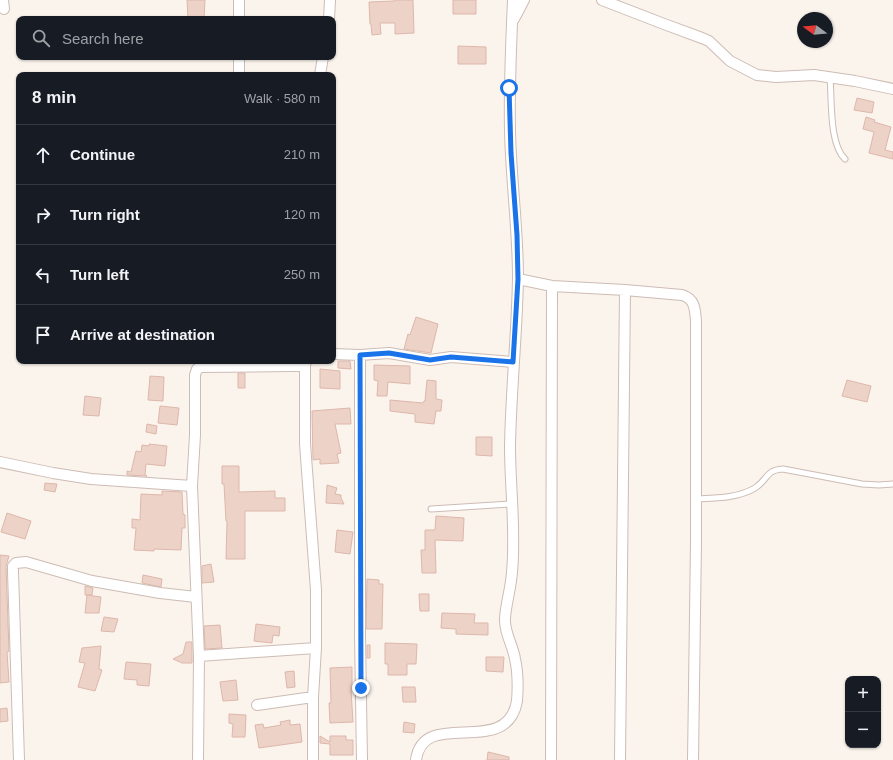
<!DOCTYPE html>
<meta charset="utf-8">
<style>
body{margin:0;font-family:Arial,sans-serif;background:#242831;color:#f1f3f6}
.controls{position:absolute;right:12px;bottom:12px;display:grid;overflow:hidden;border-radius:8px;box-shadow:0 1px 3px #0004}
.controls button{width:36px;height:36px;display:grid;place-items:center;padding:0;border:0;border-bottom:1px solid #363941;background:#171b24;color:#f1f3f6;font:20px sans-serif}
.compass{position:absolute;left:797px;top:12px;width:36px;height:36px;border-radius:50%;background:#171b24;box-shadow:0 1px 3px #0004;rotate:286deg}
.stop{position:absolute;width:12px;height:12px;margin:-9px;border:3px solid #1a73e8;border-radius:50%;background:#fff}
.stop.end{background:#1a73e8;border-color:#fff;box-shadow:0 1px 4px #0008}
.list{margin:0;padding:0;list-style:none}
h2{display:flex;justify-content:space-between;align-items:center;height:52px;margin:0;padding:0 16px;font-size:17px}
h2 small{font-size:13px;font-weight:400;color:#9ea1a6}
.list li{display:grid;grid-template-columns:26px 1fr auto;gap:12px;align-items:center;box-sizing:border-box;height:60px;padding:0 16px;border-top:1px solid #363941}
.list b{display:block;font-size:15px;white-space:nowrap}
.list em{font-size:13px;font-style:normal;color:#9ea1a6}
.icon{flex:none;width:22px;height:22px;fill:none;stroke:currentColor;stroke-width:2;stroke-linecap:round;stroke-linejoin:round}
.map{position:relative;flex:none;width:893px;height:760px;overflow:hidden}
.search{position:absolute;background:#171b24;box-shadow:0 1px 3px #0004;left:16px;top:16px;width:320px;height:44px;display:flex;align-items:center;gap:10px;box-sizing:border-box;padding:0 14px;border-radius:8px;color:#9ea1a6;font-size:15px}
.panel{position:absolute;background:#171b24;box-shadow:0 1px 3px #0004;left:16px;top:72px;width:320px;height:292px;border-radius:8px}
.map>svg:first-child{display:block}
.building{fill:#edd2c8;stroke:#deb7aa}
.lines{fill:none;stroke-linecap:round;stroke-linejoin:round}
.service-casing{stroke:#cdbcb4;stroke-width:7}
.minor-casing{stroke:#cdbcb4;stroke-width:12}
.service{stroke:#fff;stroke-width:5}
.minor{stroke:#fff;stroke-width:10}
.route{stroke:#1a73e8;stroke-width:5}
</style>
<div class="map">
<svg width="893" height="760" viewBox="0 0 893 760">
<rect width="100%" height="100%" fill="#fbf4ed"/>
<path class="building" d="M187,0H205L204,19H188Z
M394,0H413L414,33L395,34V23H380L381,34L372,35L371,24H370L369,2L394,1Z
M453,0H476V14H453Z
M458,46L486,47V64H458Z
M857,98L874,102L872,113L854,110Z
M866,117L875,120L874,122L891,127L885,150L893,152V159L869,153L874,132L863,129Z
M416,317L438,324L431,353L404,349L408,334L410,335Z
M338,361H350L351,369L338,368Z
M374,365L410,366V384L388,382L387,396H377L378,381L374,380Z
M320,369L340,371V389L320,388Z
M238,373H245V388H238Z
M150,376L164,377L163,401L148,400Z
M427,380L436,381V399L442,400L441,411H436L434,424L415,422V414L390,411V400L423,403L424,401H425Z
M847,380L871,386L867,402L842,396Z
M85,396L101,398L99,416L83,415Z
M160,406L179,408L177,425L158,423Z
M350,408L351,424H335L341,453L337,454L339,463L320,464V459L313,460L312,411Z
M147,424L157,426L156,434L146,432Z
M476,437H492V456L476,455Z
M149,444L167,446L165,466L146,464L145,475L147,476L127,475V471L131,472L136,451L141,452L142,445L149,446Z
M222,466H239V492L275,491V498H285V511H245V559H226L227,521H226L224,484H222Z
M45,483L57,484L55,492L44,490Z
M327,485L337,488L335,494L341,495V498L344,504L326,503Z
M162,491L182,492L183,514L185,515V528H182L181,550L154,549V551L134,550L136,528H132V519L140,520L141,494L162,495Z
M7,513L31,521L25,539L1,532Z
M436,516L464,518L463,541L435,540L436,573H422L421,550H425V530H435Z
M337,530L353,532L350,554L335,552Z
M0,555L9,556L6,566L9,651L7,652L9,682L0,683Z
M211,564L214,582L202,583V566Z
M143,575L162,579L161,587L142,583Z
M367,579L379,580V584H383L382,629H366Z
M85,586L93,588L92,595H85Z
M419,594H429V611H420Z
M87,595L101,597L99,613H85Z
M442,613L475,614L474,623H488V635L456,634V629L441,628Z
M104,617L118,619L114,632L101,631Z
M256,624L280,627L279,636L273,635L272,643L254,641Z
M220,625L222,648L205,649L204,626Z
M186,642H192V663H182L173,659L183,654Z
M385,643L417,644L416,664H407V675H388V664H385Z
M367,645H370V658H367Z
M101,646L99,669L102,670L95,691L78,687L85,663L79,662L82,648Z
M486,657H504L503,672L486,671Z
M126,662L151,664L149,686L137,685V680L124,679Z
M352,667V689L351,690L353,722L330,723L329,703H331L330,668Z
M294,671L295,687L287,688L285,672Z
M236,680L238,700L223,701L220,682Z
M402,687H415L416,702H403Z
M7,708L8,721L0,722V709Z
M229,714L246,715L245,737H232L233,724L229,723Z
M290,720V725L300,724L302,742L259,748L255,725L263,724L264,728L281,725L280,722Z
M404,722L415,724L414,733L403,732Z
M320,736L330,742V736H346V740H353V755H330V744L320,743Z
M488,752L509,757V760H487Z"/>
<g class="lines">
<g class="service-casing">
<path id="service" d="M830,78C832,100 829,144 845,159
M696,499C716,498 738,498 755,488C768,480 765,470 783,469L862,484L879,485L893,484
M431,509L511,504"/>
</g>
<g class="minor-casing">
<path id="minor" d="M3,0L4,9
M239,0V19
M602,0L664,24L702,38L709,41L730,61L757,75L776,77L814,75L855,81L893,89
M329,19L330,0
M514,19L524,0
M239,75V57
M320,75L323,57
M518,279L552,286L625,290L682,295C695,299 695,309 696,321V541L693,760
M333,354L360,355L389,353L430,360L451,357L513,362
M360,355V636L362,760
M305,363V444L316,590V648L313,697V760
M0,462L53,473L91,479L192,486
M199,656L316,648
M257,705L313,697
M19,760L13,572V566L16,563L26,562L92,581L160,593L196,597
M198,760L199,656L192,486L195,435V375L197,369L201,367L291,366H299L307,361
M416,760C423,706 507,760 517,701C518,688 518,672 515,659C513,645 504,633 505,618C506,603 511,588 512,572C516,531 510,488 510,446C511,390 517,334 518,278C518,228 511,180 510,131C509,87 511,44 513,0
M551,760L552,286
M620,760L625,290"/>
</g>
<use href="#service" class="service"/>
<use href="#minor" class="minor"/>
</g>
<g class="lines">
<path class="route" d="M361,688L360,355L389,353L430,360L451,357L513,362L518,279L517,235L511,153L509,88"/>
</g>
</svg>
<div class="controls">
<button>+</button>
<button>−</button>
</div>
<svg class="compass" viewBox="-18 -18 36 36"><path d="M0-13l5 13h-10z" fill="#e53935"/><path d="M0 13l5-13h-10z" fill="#9ea1a6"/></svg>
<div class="stop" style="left:509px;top:88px"></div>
<div class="stop end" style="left:361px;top:688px"></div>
<div class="search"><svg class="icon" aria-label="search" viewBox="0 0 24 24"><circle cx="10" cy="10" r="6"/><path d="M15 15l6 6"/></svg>Search here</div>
<section class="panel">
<h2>8 min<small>Walk · 580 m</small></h2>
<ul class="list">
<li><svg class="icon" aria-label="ahead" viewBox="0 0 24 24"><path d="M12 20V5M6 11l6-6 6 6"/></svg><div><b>Continue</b></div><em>210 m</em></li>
<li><svg class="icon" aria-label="right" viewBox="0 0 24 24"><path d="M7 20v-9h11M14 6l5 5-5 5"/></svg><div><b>Turn right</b></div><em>120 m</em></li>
<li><svg class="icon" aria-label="left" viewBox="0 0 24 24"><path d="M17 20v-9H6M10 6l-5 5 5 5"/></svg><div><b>Turn left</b></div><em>250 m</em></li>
<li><svg class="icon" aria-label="arrive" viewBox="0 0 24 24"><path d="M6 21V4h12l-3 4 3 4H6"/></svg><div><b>Arrive at destination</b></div></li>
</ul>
</section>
</div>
